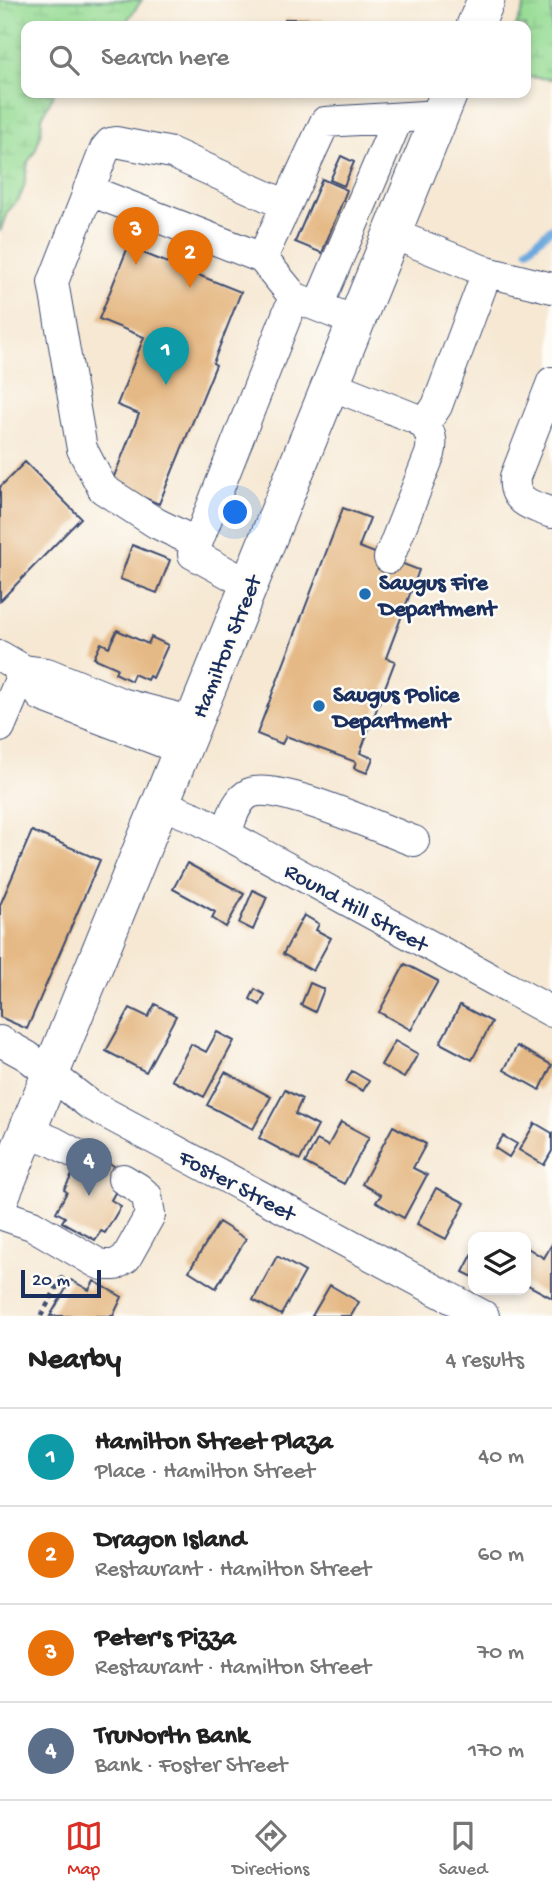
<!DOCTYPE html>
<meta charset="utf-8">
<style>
body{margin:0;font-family:"Gochi Hand",sans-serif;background:#f6f6f6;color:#222}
.controls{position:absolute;right:21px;bottom:21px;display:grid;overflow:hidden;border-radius:14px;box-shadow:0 4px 10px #0003}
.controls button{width:63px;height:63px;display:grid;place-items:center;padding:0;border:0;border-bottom:2px solid #e0e0e0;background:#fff;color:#222;font:35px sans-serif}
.scale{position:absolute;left:21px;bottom:18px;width:80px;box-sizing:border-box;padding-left:7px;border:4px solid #1b2f5e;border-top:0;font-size:19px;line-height:24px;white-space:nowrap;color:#1b2f5e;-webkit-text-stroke:5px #fdfcf7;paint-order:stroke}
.you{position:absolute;left:236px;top:513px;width:24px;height:24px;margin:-18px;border:5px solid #fff;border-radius:50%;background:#1a73e8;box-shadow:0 0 0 10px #1a73e833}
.badge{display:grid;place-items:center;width:46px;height:46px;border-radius:50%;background:#d93025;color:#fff;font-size:23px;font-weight:700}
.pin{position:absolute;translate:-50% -58px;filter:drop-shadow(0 2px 4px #0008)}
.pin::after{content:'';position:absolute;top:37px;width:24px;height:21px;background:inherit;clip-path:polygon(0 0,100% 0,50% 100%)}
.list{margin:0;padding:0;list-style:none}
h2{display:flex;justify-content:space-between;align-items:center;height:91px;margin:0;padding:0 28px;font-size:30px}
h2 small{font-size:23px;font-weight:400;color:#767676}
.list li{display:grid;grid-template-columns:46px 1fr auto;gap:21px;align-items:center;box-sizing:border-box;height:98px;padding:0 28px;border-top:2px solid #e0e0e0}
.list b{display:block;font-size:26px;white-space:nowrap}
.list p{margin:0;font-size:23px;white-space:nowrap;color:#767676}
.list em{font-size:23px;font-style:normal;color:#767676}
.icon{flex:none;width:38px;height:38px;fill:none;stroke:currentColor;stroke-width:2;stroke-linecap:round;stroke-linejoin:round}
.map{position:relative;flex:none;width:552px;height:1316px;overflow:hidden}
.search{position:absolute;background:#fff;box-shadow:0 4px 10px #0003;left:21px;right:21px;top:21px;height:77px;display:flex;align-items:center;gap:18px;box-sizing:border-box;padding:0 24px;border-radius:14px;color:#767676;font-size:26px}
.sheet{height:483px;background:#fff}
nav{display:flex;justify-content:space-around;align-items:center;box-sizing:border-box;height:98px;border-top:2px solid #e0e0e0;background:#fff;font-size:19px;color:#767676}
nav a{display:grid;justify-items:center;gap:4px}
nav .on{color:#d93025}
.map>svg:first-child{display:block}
.wetland{fill:url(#wetland-marsh);stroke:#588679;stroke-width:2}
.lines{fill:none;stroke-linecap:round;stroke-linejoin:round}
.stream{stroke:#6ba8dd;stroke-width:8}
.building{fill:#e5b985}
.minor-casing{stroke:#3c4b70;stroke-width:32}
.major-casing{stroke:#3c4b70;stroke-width:39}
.path{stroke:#3c4b70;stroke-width:4.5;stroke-dasharray:5 5;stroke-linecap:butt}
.minor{stroke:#fff;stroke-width:30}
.major{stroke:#fff;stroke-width:37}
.poi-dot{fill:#1f6fb2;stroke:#fdfcf7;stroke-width:2.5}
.labels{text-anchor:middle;stroke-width:5;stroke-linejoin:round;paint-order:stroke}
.poi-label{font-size:23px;font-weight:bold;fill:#1b2f5e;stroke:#fdfcf7;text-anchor:start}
.street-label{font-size:23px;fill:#1b2f5e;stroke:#fdfcf7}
</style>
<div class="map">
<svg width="552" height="1316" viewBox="0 0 552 1316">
<defs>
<pattern id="wetland-marsh" width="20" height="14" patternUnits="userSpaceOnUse" patternTransform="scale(1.75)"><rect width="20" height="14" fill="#96dc94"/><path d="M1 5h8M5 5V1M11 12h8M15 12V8" fill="none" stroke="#81bd82"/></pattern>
</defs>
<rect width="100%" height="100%" fill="#fdfcf7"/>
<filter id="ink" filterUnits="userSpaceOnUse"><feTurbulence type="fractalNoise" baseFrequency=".0143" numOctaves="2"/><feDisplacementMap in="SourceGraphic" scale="14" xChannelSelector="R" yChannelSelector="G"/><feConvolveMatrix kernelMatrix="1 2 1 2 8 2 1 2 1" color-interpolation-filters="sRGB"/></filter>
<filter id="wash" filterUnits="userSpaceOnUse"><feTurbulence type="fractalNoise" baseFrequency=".00686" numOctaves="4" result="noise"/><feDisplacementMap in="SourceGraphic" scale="28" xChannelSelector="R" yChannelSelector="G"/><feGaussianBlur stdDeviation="1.57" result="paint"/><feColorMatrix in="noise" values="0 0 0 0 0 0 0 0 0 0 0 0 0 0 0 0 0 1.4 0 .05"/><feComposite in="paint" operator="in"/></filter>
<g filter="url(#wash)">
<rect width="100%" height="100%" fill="#f6e8d3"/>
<path class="wetland" d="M0,0H142L123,26H26V93H54L42,117L41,133L35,151L28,162L24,187L19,199L7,212L0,232Z
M527,0H552V79L526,77V26H516Z"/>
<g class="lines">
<path class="stream" d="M528,249L552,228"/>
</g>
<g id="blocks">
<path class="building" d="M285,19H325V26H285Z
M341,156L354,162L344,186L330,180Z
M322,179L347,190L322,253L295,242Z
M128,247L241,292L213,363L216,365L159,504L111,484L139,414L117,405L144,337L99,319Z
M25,462L81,518L0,601V487Z
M343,508L370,518L359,547L419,570L386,658L395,661L360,753L373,758L367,773L354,768L356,762L286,736L282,744L257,734Z
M132,545L170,560L157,593L120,579Z
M117,630L148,644L151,637L168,645L153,678L149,676L147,680L134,674L131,681L115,673L117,668L94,658L101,643L109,647Z
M32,831L100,860L27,1029L0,1017V905Z
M187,863L244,894L226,927L212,918L215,912L173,889Z
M253,890L267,897L253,930L239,923Z
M304,915L319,924L316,930L331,938L313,971L283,954Z
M405,964L438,981L411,1030L379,1012Z
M310,983L324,989L315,1012L301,1005Z
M255,989L265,995L260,1005L250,999Z
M155,1004L176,1016L146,1072L106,1051L130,1008L148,1017Z
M460,1005L492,1022L472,1060L440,1043Z
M217,1032L234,1041L204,1097L172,1080L191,1044L206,1052Z
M395,1041L418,1054L404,1078L381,1065Z
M517,1046L552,1065L540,1090L504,1070Z
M352,1071L369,1081L363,1091L346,1082Z
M225,1072L271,1097L253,1129L207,1105Z
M285,1090L302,1099L295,1114L318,1126L300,1160L259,1138Z
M341,1122L369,1137L344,1184L305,1163L317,1140L328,1146Z
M535,1123L552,1133V1151L544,1165L519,1150Z
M393,1126L426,1144L413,1168L427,1175L404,1218L376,1202L381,1195L362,1184Z
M503,1136L517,1144L509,1157L495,1148Z
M97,1156L126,1173L111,1200L121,1206L105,1233L101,1231L95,1240L62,1222L65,1217L56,1212L67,1192L64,1190L72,1175L78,1179L85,1167Z
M436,1188L465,1203L446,1239L417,1224Z
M219,1222L246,1239L216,1288L189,1271Z
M552,1244V1298L526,1284V1247L544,1258Z
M473,1253V1277L463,1272Z
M277,1256L305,1272L281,1315L253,1300Z
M71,1280L89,1290L94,1281L122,1297L113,1316H50Z
M330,1285L359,1302L351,1316H312Z"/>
</g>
</g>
<g filter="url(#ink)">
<use href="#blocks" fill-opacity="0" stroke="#3c4b70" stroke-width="2"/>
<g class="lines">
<g class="minor-casing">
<path id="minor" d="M88,190L262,258
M393,234L487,272L552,288
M294,297L262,258L325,122L440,115
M318,306L398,118
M552,382L515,477C512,502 533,506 552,513
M331,385L414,418C429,425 434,438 430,454L389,558
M424,425L437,406L487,272
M197,543L156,523L103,489L82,449L53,282L105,149L110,143L116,142L172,153L286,205
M250,585L193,554L294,297L357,322
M0,656L24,670L0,727
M183,750L41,696L24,670L47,673L121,703L194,722
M161,804L198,819L552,1012
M226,834C231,821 235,800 250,793C277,781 383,830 414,841
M0,1041L27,1056L89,1104L484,1316
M27,1131L54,1142L93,1163
M0,1214L32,1225L97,1263L102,1265H115L126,1258L150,1215L147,1196L138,1188L123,1179"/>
</g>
<g class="major-casing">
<path id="major" d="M475,26L486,0
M0,1198L449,93"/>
</g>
<path class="path" d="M41,1316L64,1274"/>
<use href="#minor" class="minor"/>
<use href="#major" class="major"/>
</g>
</g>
<g class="poi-dot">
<circle cx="365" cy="594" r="7"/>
<circle cx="319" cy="706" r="7"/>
</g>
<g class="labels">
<g class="poi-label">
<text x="379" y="589">Saugus Fire<tspan x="379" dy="26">Department</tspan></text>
<text x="333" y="701">Saugus Police<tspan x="333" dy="26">Department</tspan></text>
</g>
<g class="street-label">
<text transform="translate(225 646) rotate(-68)" y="8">Hamilton Street</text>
<text transform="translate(357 906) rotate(29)" y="8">Round Hill Street</text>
<text transform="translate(238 1184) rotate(28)" y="8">Foster Street</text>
</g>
</g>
</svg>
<div class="controls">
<button><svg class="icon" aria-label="layers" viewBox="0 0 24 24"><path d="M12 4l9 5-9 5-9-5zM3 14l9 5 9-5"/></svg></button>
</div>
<div class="scale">20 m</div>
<div class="you"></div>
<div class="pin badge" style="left:166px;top:385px;background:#0f9aa8">1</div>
<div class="pin badge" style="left:190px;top:288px;background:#e8710a">2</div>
<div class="pin badge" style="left:136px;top:265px;background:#e8710a">3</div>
<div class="pin badge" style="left:89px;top:1196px;background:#5c6f8a">4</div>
<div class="search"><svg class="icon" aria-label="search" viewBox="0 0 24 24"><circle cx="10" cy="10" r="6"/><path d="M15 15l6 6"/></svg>Search here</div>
</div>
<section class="sheet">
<h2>Nearby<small>4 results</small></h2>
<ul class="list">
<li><span class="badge" style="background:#0f9aa8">1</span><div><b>Hamilton Street Plaza</b><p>Place · Hamilton Street</p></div><em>40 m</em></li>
<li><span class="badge" style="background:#e8710a">2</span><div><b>Dragon Island</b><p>Restaurant · Hamilton Street</p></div><em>60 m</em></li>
<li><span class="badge" style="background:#e8710a">3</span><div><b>Peter's Pizza</b><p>Restaurant · Hamilton Street</p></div><em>70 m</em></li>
<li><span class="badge" style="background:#5c6f8a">4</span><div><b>TruNorth Bank</b><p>Bank · Foster Street</p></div><em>170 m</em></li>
</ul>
</section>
<nav>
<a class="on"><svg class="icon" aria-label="map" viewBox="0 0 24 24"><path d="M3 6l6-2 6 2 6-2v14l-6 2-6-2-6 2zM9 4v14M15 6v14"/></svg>Map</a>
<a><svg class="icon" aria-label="directions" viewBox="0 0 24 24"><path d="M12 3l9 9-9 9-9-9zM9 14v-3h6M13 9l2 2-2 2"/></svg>Directions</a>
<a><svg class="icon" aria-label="saved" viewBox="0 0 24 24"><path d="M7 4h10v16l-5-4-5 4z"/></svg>Saved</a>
</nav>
